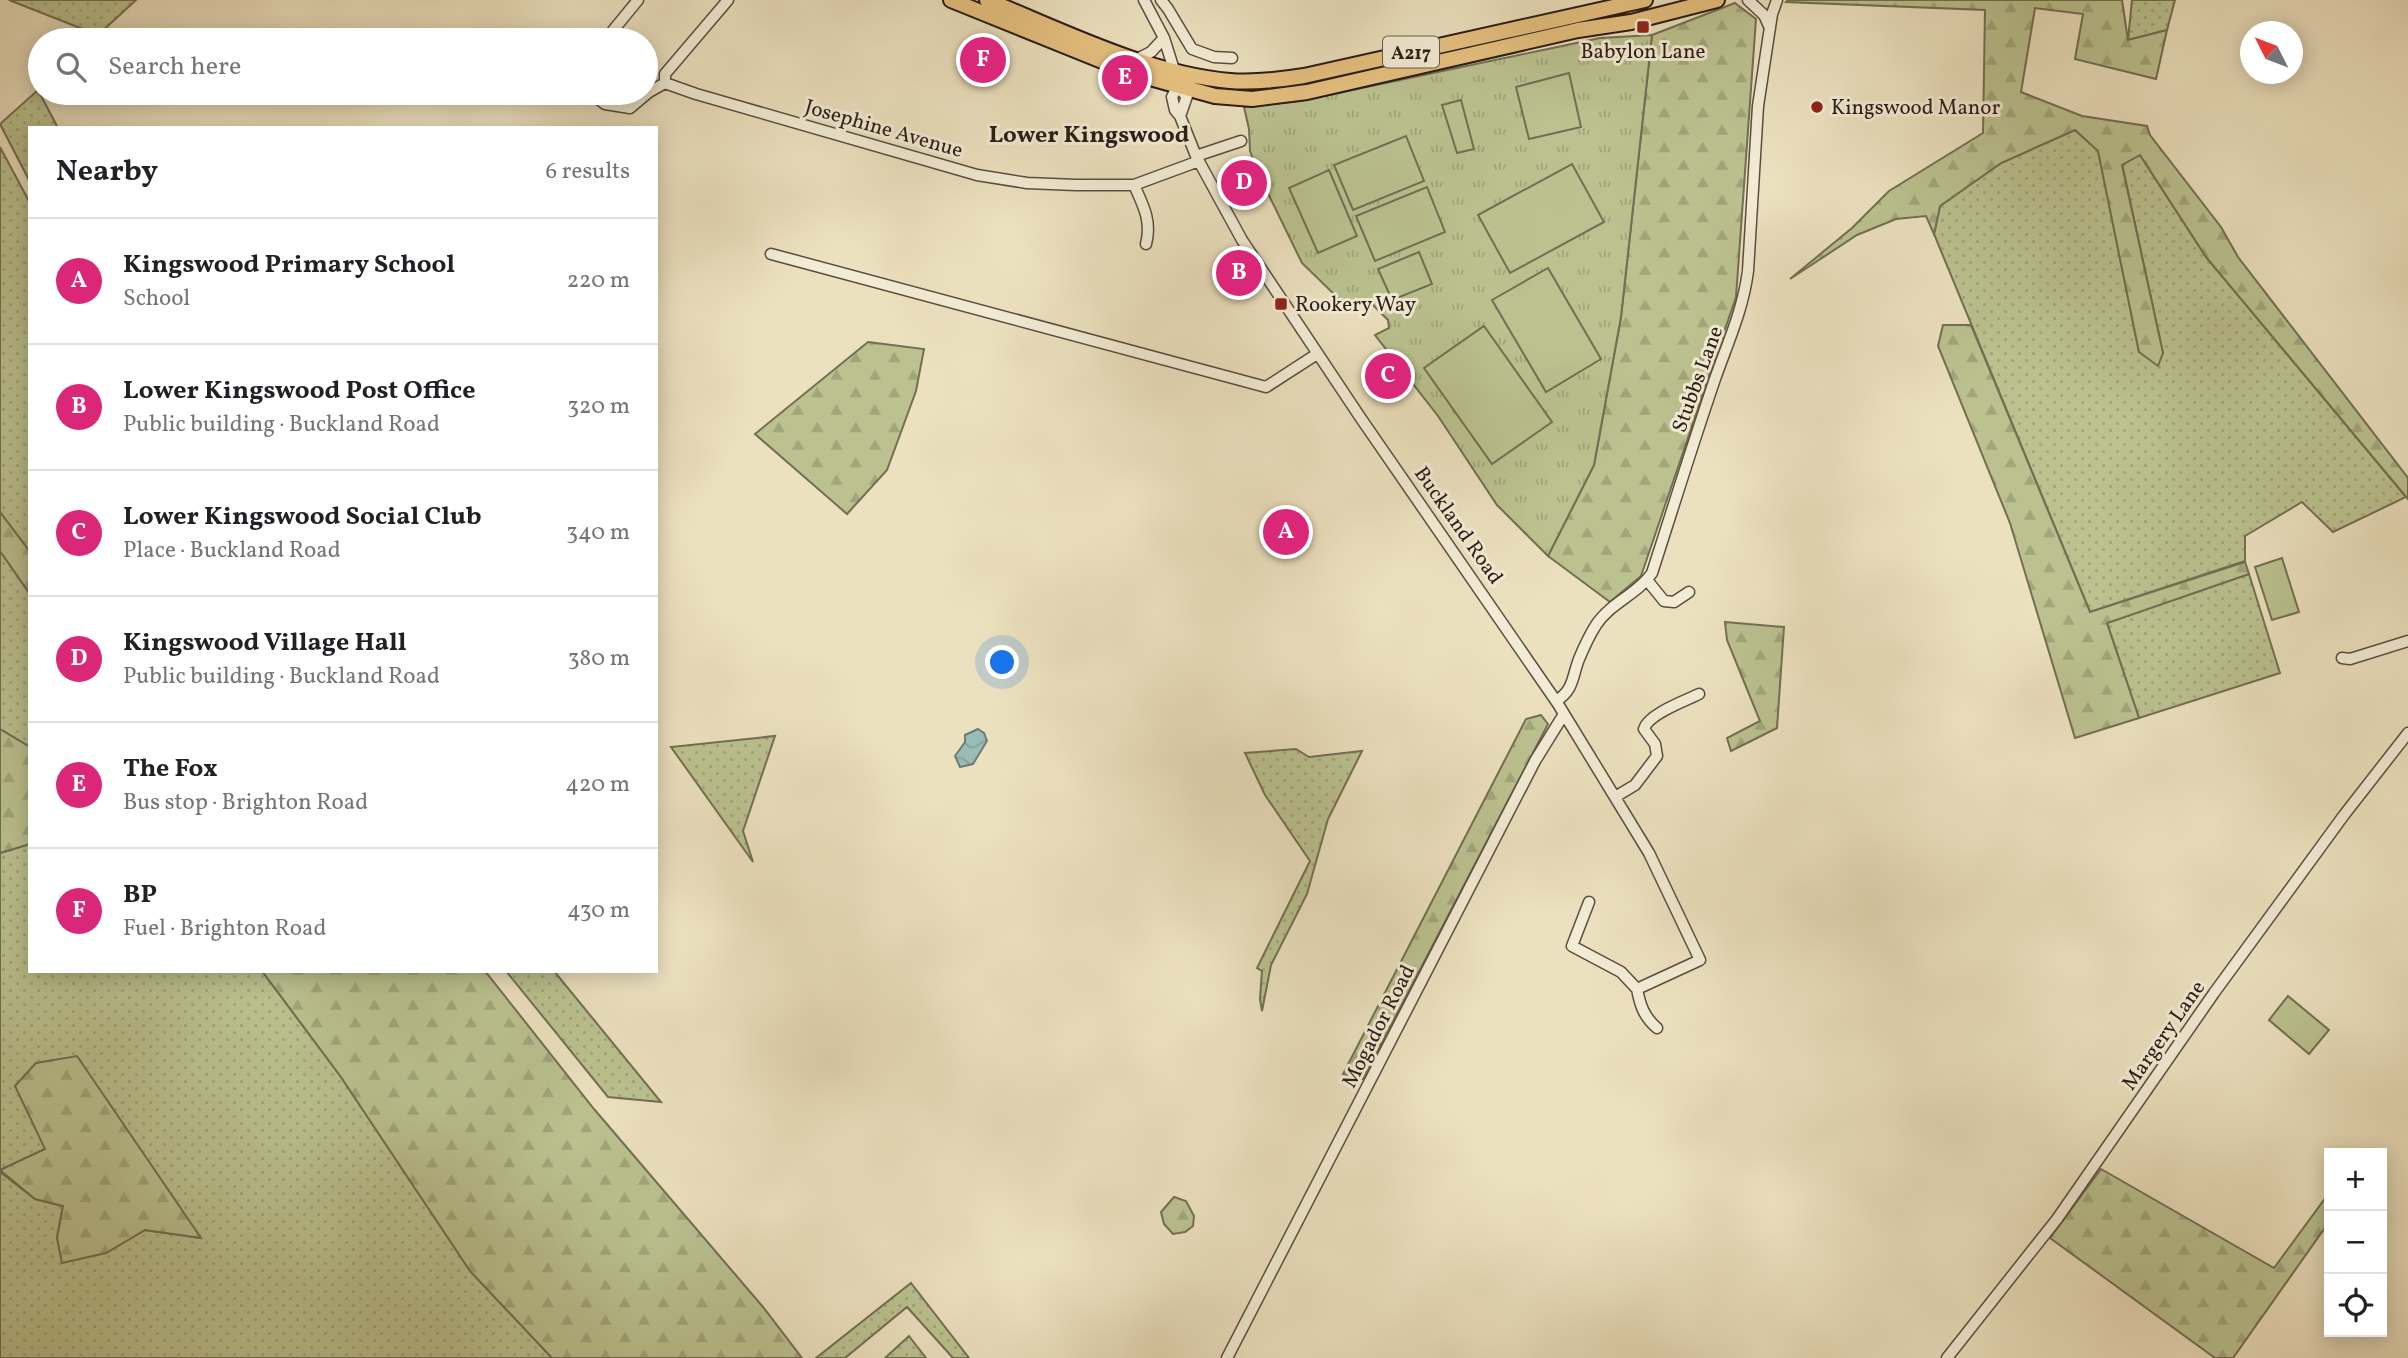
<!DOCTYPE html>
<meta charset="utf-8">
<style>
body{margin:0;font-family:Vollkorn,serif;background:#f2f2f2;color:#202124}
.controls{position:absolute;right:21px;bottom:21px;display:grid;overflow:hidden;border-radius:0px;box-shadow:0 4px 18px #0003}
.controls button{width:63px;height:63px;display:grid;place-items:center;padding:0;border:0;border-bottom:2px solid #e0e0e0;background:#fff;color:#202124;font:35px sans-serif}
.compass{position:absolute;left:2240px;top:21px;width:63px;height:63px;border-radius:50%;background:#fff;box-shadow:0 4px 18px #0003;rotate:312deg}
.you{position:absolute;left:1003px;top:663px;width:24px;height:24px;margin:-18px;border:5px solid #fff;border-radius:50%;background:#1a73e8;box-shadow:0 0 0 10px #1a73e833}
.badge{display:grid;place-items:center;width:46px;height:46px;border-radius:50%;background:#db2777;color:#fff;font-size:23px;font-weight:700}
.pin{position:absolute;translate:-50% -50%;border:4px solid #fff;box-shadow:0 2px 7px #0006}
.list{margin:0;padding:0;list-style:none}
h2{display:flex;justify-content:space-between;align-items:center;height:91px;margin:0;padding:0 28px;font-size:30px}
h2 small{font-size:23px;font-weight:400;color:#757577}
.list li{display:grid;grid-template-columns:46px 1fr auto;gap:21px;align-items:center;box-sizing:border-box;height:126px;padding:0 28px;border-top:2px solid #e0e0e0}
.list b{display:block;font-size:26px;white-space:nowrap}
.list p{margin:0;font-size:23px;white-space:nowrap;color:#757577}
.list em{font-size:23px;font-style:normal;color:#757577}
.icon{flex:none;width:38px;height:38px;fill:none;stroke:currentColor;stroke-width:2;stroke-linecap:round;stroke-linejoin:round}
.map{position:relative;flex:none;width:2408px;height:1358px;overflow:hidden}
.search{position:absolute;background:#fff;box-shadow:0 4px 18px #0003;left:28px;top:28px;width:630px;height:77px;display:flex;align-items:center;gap:18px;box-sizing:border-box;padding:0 24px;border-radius:38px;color:#757577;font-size:26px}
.panel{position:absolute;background:#fff;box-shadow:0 4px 18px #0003;left:28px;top:126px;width:630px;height:847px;border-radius:0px}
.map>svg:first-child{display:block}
.grass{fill:url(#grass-dots);stroke:#726f53;stroke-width:2}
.forest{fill:url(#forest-firs);stroke:#726f53;stroke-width:2}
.park{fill:url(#park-tufts);stroke:#726f53;stroke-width:2}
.pitch{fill:#bbc290;stroke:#726f53;stroke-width:2}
.water{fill:url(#water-waves);stroke:#6d7d76;stroke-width:2}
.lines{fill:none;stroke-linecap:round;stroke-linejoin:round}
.minor-casing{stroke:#5a4d40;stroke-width:13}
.highway-casing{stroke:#2a1c16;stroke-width:18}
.minor{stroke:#f3ecd5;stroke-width:10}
.highway{stroke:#e6c080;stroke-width:14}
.poi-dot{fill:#8f2418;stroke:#f3ecd5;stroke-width:2.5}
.labels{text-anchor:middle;stroke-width:6;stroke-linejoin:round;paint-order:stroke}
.shield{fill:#f3ecd5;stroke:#665a4f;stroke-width:2}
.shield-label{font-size:19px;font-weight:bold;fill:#2a1c16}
.poi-label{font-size:21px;fill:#2a1c16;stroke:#f3ecd5;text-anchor:start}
.street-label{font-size:21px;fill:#2a1c16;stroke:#f3ecd5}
.quarter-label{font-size:24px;font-weight:bold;fill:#2a1c16;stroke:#f3ecd5}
</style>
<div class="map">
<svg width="2408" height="1358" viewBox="0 0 2408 1358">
<defs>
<pattern id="grass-dots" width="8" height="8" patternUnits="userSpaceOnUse" patternTransform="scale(1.75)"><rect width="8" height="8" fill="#bbc290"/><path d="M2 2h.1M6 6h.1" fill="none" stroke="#a1a67b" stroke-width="1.8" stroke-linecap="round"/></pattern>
<pattern id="forest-firs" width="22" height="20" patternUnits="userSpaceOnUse" patternTransform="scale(1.75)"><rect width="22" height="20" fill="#bbc290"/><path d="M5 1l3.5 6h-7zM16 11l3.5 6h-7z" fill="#a1a67b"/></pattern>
<pattern id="park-tufts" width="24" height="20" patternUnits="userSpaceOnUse" patternTransform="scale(1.75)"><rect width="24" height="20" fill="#bbc290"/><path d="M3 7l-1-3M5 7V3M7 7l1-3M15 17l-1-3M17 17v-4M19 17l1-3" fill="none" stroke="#a1a67b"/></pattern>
<pattern id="water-waves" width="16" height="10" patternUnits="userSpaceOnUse" patternTransform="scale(1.75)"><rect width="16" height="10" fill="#99bdb6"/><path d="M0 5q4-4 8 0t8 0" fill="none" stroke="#84a29c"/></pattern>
</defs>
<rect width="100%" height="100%" fill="#ece1bf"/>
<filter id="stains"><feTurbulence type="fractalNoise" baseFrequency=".00286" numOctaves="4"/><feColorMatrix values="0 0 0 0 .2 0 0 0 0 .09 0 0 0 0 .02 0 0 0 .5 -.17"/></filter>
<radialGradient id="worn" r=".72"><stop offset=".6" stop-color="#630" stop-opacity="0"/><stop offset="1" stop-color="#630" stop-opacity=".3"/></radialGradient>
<path class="grass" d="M9,0H136L98,35Z
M2132,0H2175L2167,30L2128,40Z
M38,90L58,128H30V182L0,124Z
M2075,130L2098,150L2139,352L2163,353L2122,164L2140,155L2206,257L2406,497L2333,532L2302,502L2245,536V561L2090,612L1934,234L1940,206L2001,163Z
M0,147L30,203V552L0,512Z
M0,551L30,594V747L0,729Z
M2249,574L2280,673L2139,718L2107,623Z
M775,736L743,831L753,862L671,747Z
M1296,749L1309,757L1362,751L1328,819L1307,894L1271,965L1262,1011L1260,999L1262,971L1257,968L1310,861L1265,795L1245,753Z
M30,844V971H262L341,1077L470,1271L552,1358H0V1172L35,1199L63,1206L57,1238L106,1253L145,1230L200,1238L45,1149L0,1170V853Z
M506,971H554L661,1102L608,1097Z
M911,1283L969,1358H953L907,1307L845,1358H816Z
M909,1336L926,1358H885Z"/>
<path class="forest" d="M1788,0H2122L2128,40L2167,30L2156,79L2075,59L2083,14L2035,8L2021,92L2082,116L2147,126L2150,135L2221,227L2238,257L2408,478V499L2206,257L2140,155L2122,165L2163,353L2158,366L2139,352L2098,151L2075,130L2001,163L1940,206L1934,234L1926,216L1896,219L1857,235L1790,279L1852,228L1889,191L1983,133L1985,10L1786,2Z
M1735,3L1756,19L1736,297L1641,576L1610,602L1548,556L1594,465L1621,317L1652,35Z
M1943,325H1971L2090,612L2245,562L2249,574L2107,623L2139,718L2075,738L2010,523L1938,346Z
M868,342L924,349L916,391L887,470L847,514L755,434Z
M0,512L30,552V594L0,551Z
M1725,622L1784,627L1777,728L1731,751L1727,738L1760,721L1727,640Z
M1541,715L1548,724L1363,1079L1343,1074L1526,719Z
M0,729L30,747V844L0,853Z
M262,971H485L594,1109L763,1307L802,1358H552L470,1271L341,1077Z
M77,1056L201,1238L145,1230L106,1253L62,1263L57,1238L63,1206L35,1199L0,1170L45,1149L15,1086L36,1063Z
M2101,1169L2274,1268L2329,1193V1222L2233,1358H2215L2050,1238Z
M1174,1197L1186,1201L1194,1216L1193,1226L1185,1232L1173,1234L1164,1224L1161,1212Z"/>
<path class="park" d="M1652,35L1621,317L1594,465L1548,556L1497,505L1438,416L1375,335L1389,328L1388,320L1368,300L1356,309L1343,303L1302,263L1259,175L1250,151L1249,129L1244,107L1300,101L1600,38Z"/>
<path class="pitch" d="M1569,73L1581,127L1529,139L1516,87Z
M1461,100L1474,149L1457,153L1442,105Z
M1406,136L1424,181L1353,210L1334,165Z
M1572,164L1604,222L1510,273L1478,215Z
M1329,170L1357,236L1318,253L1289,188Z
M1427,187L1445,232L1375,261L1356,216Z
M1419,252L1432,284L1392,300L1378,269Z
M1548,268L1601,359L1546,392L1492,300Z
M1484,326L1552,422L1492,464L1424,368Z
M2282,558L2299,612L2272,620L2255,567Z
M2288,996L2329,1030L2309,1054L2269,1020Z"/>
<path class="water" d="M978,729L984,733L987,741L973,764L960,767L955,756L965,742V735Z"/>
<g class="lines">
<g class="minor-casing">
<path id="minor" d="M728,0L665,74V83L696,94L977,175L1027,183L1076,185H1134L1199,161
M1144,0L1164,38L1176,76
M1161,0L1168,9L1192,49L1214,57L1232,58
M1748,0L1764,15L1770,28
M606,39L638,0
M1137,59L1151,52L1164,38
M1177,87L1172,97L1175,110L1180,116L1196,156L1242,240L1360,417L1558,704L1649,853L1700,960L1637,989L1621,972L1572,946L1589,902
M1178,88L1187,96L1180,116
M590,93L605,104L630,108L649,92L665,83
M1196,156L1241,141
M1134,185C1143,205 1152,221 1146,244
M771,254L1266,387L1317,354
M1647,580L1664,601L1674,602L1689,592
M2342,658L2350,659L2408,641
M1556,701C1574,690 1572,677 1579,659C1584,647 1589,636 1596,625C1610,603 1638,594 1652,573C1673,508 1693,443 1715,379C1728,342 1743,310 1748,271L1758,106L1772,14L1777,0
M1615,797L1635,785L1657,756L1655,744L1644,729C1648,714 1685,701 1699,694
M1637,989C1640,1005 1644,1017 1657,1028
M1227,1358L1535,761L1564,714
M1947,1358L2057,1219L2214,993L2344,815L2408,733"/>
</g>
<g class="highway-casing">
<path id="highway" d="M951,0L1132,73L1215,96L1252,99L1307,92L1578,30L1631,22L1717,0
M987,0C1063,31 1148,74 1230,81C1255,83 1279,80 1304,76L1645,0"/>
</g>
<use href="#minor" class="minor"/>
<use href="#highway" class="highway"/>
</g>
<g class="poi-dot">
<rect x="1636" y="20" width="14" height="14" rx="3.5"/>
<circle cx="1817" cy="107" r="7"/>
<rect x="1274" y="297" width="14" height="14" rx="3.5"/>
</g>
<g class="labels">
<rect class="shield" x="1383" y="36.5" width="56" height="31" rx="5"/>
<g class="shield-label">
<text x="1411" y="59">A217</text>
</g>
<g class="poi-label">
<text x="1643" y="58" text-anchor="middle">Babylon Lane</text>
<text x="1831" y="114">Kingswood Manor</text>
<text x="1295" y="311">Rookery Way</text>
</g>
<g class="street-label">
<text transform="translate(884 128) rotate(16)" y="7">Josephine Avenue</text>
<text transform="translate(1697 379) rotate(-70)" y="7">Stubbs Lane</text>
<text transform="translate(1459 525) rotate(55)" y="7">Buckland Road</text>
<text transform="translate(1378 1026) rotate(-63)" y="7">Mogador Road</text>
<text transform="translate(2163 1035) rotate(-55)" y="7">Margery Lane</text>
</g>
<g class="quarter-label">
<text x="1089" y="142">Lower Kingswood</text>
</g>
</g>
<rect width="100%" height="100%" filter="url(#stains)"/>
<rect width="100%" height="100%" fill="url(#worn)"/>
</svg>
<div class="controls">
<button>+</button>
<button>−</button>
<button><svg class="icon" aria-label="locate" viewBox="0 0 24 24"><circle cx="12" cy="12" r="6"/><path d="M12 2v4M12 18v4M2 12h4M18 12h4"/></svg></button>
</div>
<svg class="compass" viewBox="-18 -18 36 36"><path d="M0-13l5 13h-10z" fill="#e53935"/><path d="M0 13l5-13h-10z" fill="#757577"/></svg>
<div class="you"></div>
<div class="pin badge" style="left:1286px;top:532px">A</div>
<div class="pin badge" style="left:1239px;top:273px">B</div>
<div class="pin badge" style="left:1388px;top:376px">C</div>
<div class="pin badge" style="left:1244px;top:183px">D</div>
<div class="pin badge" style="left:1125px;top:78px">E</div>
<div class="pin badge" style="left:983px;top:60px">F</div>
<div class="search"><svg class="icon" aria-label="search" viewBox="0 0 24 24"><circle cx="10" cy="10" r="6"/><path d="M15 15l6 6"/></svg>Search here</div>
<section class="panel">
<h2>Nearby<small>6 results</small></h2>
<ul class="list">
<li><span class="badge">A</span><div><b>Kingswood Primary School</b><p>School</p></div><em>220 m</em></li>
<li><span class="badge">B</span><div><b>Lower Kingswood Post Office</b><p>Public building · Buckland Road</p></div><em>320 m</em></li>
<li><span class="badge">C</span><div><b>Lower Kingswood Social Club</b><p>Place · Buckland Road</p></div><em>340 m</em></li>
<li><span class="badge">D</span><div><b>Kingswood Village Hall</b><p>Public building · Buckland Road</p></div><em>380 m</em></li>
<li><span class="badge">E</span><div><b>The Fox</b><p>Bus stop · Brighton Road</p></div><em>420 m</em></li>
<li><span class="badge">F</span><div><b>BP</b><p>Fuel · Brighton Road</p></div><em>430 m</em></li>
</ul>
</section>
</div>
